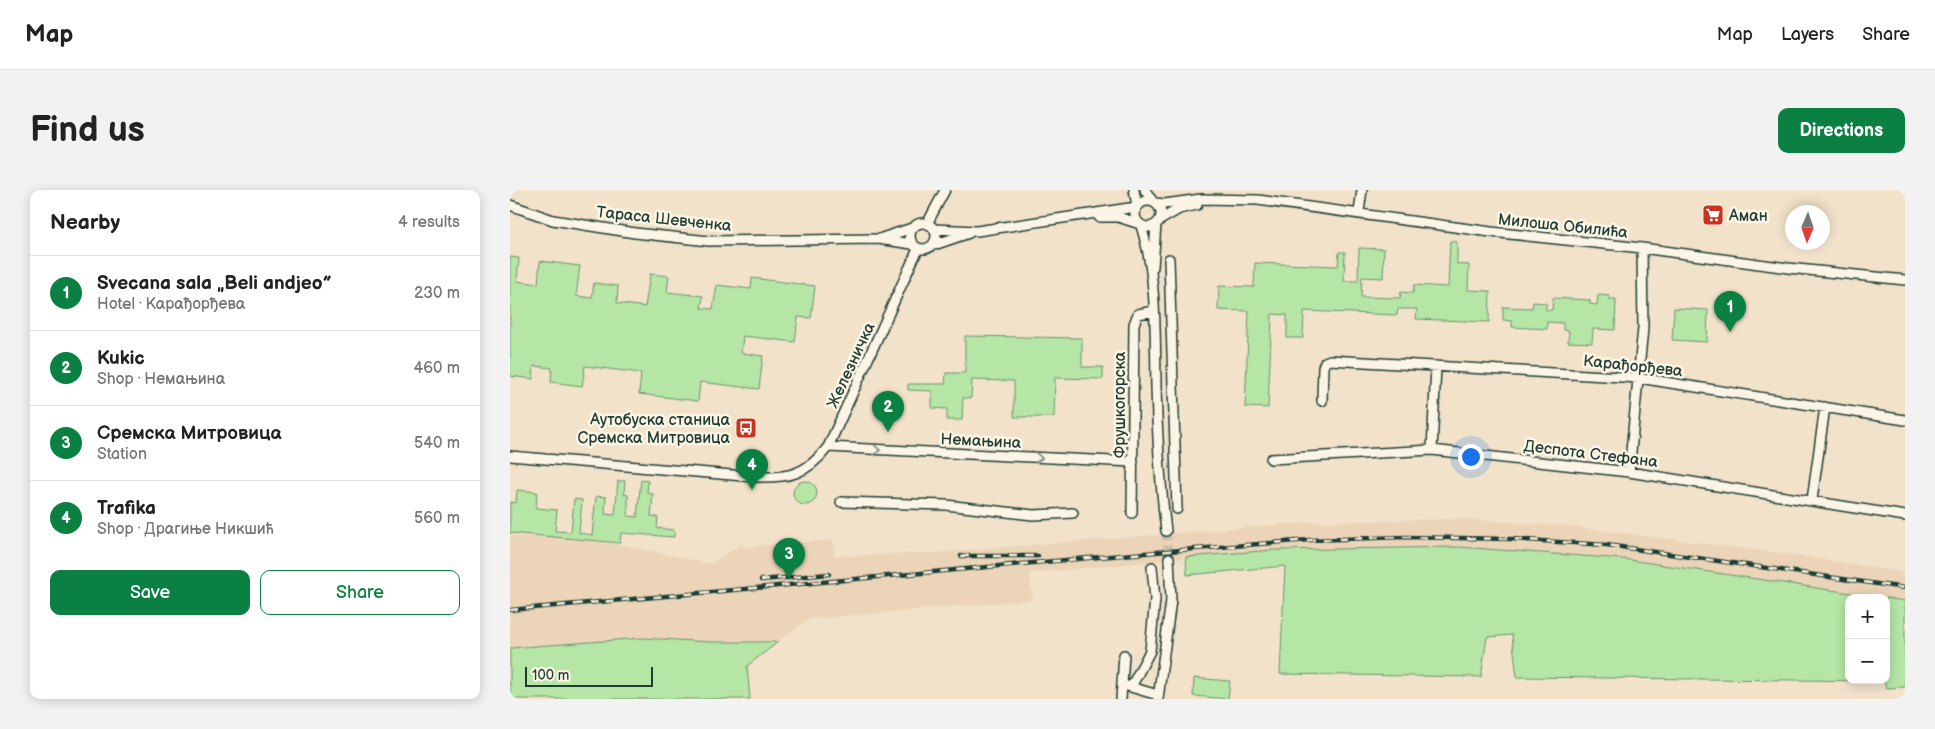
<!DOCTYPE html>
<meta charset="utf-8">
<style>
body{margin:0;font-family:"Balsamiq Sans",sans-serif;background:#f2f2f2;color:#222}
.controls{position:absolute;right:15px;bottom:15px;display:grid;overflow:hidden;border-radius:10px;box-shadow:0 2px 12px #0003}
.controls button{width:45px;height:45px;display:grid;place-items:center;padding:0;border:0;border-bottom:1px solid #e0e0e0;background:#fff;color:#222;font:25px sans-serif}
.compass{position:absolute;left:1275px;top:15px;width:45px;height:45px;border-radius:50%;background:#fff;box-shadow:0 2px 12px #0003;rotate:182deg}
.scale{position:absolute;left:15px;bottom:12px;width:128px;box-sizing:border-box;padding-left:5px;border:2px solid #1f3d34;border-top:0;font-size:14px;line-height:18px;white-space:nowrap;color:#1f3d34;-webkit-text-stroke:4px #fcf5e5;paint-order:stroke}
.you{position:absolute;left:960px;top:266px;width:18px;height:18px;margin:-12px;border:4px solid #fff;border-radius:50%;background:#1a73e8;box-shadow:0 0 0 8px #1a73e833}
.badge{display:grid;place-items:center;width:32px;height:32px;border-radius:50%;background:#0b8043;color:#fff;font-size:16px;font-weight:700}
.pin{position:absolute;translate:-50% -41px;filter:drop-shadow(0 1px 2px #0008)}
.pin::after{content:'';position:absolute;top:26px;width:18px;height:15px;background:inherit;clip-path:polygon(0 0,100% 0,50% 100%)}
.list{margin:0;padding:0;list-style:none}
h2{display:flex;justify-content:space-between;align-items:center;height:65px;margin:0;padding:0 20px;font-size:21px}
h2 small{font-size:16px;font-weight:400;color:#767676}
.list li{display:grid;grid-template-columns:32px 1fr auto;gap:15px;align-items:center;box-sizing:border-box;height:75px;padding:0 20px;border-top:1px solid #e0e0e0}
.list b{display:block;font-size:19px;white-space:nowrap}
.list p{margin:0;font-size:16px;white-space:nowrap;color:#767676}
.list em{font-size:16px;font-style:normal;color:#767676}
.actions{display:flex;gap:10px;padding:15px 20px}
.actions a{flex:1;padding:11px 0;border:1px solid #0b8043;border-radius:10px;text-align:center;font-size:18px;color:#0b8043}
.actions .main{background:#0b8043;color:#fff}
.map{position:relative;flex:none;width:1395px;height:509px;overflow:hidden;border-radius:10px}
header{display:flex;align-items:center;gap:30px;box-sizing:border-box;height:70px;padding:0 25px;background:#fff;border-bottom:1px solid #e0e0e0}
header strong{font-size:24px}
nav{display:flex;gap:28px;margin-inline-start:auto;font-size:18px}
.intro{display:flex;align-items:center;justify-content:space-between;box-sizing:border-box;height:120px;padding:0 30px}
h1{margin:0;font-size:35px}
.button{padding:12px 22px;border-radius:10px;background:#0b8043;color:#fff;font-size:18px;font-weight:700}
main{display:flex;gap:30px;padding:0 30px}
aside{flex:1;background:#fff;border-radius:10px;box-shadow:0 2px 12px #0003}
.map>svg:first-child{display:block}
.built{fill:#ebd4b7}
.green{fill:#b5e6a6;stroke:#6a926d}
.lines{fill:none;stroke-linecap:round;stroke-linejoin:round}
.minor-tunnel{stroke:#c8c1ac;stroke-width:9;stroke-dasharray:9 4.5;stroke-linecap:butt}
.minor-casing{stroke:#1f3d34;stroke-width:12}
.minor{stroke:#fcf5e5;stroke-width:9}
.rail-casing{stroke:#1f3d34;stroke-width:4.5}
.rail{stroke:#fcf5e5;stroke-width:2.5;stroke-dasharray:8;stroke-linecap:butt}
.oneway{stroke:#8e998c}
.labels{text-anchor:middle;stroke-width:5;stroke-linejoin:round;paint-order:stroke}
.poi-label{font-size:16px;fill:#1f3d34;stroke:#fcf5e5;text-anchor:start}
.street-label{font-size:16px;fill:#1f3d34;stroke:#fcf5e5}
</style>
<header>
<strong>Map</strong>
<nav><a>Map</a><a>Layers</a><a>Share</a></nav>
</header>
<div class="intro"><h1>Find us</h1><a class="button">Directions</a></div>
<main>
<aside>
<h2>Nearby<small>4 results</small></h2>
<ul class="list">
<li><span class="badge">1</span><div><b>Svecana sala „Beli andjeo”</b><p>Hotel · Карађорђева</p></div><em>230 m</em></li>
<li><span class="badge">2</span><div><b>Kukic</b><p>Shop · Немањина</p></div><em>460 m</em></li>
<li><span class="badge">3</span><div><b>Сремска Митровица</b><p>Station</p></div><em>540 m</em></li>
<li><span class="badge">4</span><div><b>Trafika</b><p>Shop · Драгиње Никшић</p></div><em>560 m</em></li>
</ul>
<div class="actions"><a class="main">Save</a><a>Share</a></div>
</aside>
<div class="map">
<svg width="1395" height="509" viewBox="0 0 1395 509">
<rect width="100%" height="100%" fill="#f2e2ca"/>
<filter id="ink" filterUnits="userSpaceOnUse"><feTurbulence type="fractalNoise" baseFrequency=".02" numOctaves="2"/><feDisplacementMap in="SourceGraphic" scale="10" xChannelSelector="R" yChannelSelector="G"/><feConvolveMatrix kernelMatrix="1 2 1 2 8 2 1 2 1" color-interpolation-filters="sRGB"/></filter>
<g filter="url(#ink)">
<path class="built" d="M950,329L1057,336L1291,366L1395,383V411L1113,369L949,357L764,360L520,383L522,410L298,429L268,452H200L133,448L0,458V346L36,347L113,355L201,374L232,354L233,357L323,350L324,366L424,363L802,332Z"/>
<path class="green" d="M940,51L947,52V74L959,75L958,100L980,101L979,132L906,129L907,119H888L887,125L794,121L793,148H777V125L762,124L758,218L735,217L739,121L708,120L709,96L744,97L745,73L828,76L829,62H835L834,91H848L849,58L874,59L873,88L852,87L851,107L890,108L891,102L903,103L904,95L938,97Z
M0,67L9,68L7,91L28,94L30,71L70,76L66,106L82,108L84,93L108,96L107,113L135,117L140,84L159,86L157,102L193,106L191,118L203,119L207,95L241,99L242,88L305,96L301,128L288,127L285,152L233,146L231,163L253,166L249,199L190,192L188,211L129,204L131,183L75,176L72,196L41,192L42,178L24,176L23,189L0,186Z
M1088,105L1099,106V109H1106L1105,140L1083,139L1082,153L1058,152L1059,141L1053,140V133L1037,132V139L1002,137V131L993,130V117L1022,118L1023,112L1036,113V120H1042L1043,108L1080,110V114L1087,115Z
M1164,118L1198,120L1197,152L1162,150Z
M455,146L572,148V177H593V189L545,188L544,227H504V191L462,190L461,208H453L452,230H437V219L422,218V201L398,200V194H435L436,183H455Z
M131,290L138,291L137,303L143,304L141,326L148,327L147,338L164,340V347L111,343L110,353L0,343V312L6,313L7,300L27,302L26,318L47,320L45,341L61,342L64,309L72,310L69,343L82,345L86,306L96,307L95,324L105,325L108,291H115L114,304L118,305V326L127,327Z
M283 303a12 12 0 1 1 24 0a12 12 0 1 1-24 0Z
M949,357L1113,369L1374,408H1339V490H1376V408L1395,411V497L1376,498L1374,491L1007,487L1002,445L977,447L971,487L770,484L775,376L677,385L676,367L764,360Z
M133,448L200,452H268L237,476L240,509H0V458Z
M684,488L720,491L718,509L683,506Z"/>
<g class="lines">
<path class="minor-tunnel" d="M656,341L659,368"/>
<g class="minor-casing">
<path id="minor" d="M624,0L627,16
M635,0L643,12
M625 24a13 13 0 1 1 26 0a13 13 0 1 1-26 0Z
M645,13L655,14L691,9L748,10L981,42L1132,58L1278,78L1395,90
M0,15L43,30L125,43L199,51L368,49L402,54
M849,22L852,0
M589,27H608L627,33
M650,30L669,19L687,15
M400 46a13 13 0 1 1 26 0a13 13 0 1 1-26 0Z
M417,34L435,0
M631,36C647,86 645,143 646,196C647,244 650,292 656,341
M424,39L467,41L626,17
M372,48L402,38
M424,55L459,43
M659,69L667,319
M643,77L646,34
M812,211L813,177L815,172L820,170L1129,188L1395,230
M318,257L623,272
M922,260L926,176
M0,266L245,287C279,288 296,285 318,257L408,59
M761,269L922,260L1119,282L1395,326
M1119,282L1133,138L1132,58
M1302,310L1315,217
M331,312L436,315L523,325L563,323
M622,323L624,134L628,124L644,121
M617,496L648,505
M621,497L640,461L645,409L642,377
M611,509L614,465
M648,509L661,410L659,368"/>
</g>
<use href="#minor" class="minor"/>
<g class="rail-casing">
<path id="rail" d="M451,366H528
M251,390L319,384
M0,420L646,362L799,350L896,347L1001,349L1097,355L1395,398"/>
</g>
<use href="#rail" class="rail"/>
</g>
<defs><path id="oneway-chevron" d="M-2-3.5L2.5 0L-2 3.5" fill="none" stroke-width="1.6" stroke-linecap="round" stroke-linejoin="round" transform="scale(1.25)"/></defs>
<g class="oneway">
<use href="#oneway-chevron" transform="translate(367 260) rotate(3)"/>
<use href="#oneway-chevron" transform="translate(529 268) rotate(3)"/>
</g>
</g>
<defs>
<g id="supermarket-square" transform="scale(1.125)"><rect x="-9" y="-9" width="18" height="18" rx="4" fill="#c8321e" stroke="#fcf5e5"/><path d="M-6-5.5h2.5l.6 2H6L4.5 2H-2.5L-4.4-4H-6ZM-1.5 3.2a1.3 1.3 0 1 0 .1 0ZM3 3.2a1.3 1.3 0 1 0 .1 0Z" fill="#fff"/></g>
<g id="bus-square" transform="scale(1.125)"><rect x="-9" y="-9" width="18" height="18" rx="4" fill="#c8321e" stroke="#fcf5e5"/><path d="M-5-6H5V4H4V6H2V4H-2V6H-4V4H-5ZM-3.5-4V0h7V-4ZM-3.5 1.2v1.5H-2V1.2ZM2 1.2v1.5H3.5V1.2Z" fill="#fff"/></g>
</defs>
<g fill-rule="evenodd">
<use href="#supermarket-square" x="1203" y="25"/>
<use href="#bus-square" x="236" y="238"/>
</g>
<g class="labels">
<g class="poi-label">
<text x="1219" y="31">Аман</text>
<text x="220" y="235" text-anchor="end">Аутобуска станица<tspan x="220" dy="18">Сремска Митровица</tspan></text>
</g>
<g class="street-label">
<text transform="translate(154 28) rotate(6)" y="6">Тараса Шевченка</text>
<text transform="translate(1053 35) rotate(6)" y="6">Милоша Обилића</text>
<text transform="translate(340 175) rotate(-65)" y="6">Железничка</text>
<text transform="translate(1123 175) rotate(6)" y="6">Карађорђева</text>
<text transform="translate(609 215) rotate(-90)" y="6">Фрушкогорска</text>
<text transform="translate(471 250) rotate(3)" y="6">Немањина</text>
<text transform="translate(1081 263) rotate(7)" y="6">Деспота Стефана</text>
</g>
</g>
</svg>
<div class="controls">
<button>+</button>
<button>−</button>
</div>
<svg class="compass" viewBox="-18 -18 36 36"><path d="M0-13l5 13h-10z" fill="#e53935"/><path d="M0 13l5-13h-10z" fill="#767676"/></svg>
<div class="scale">100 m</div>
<div class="you"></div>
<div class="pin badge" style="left:1220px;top:142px">1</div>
<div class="pin badge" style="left:378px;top:242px">2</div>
<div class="pin badge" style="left:279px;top:389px">3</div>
<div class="pin badge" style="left:242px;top:300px">4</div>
</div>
</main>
